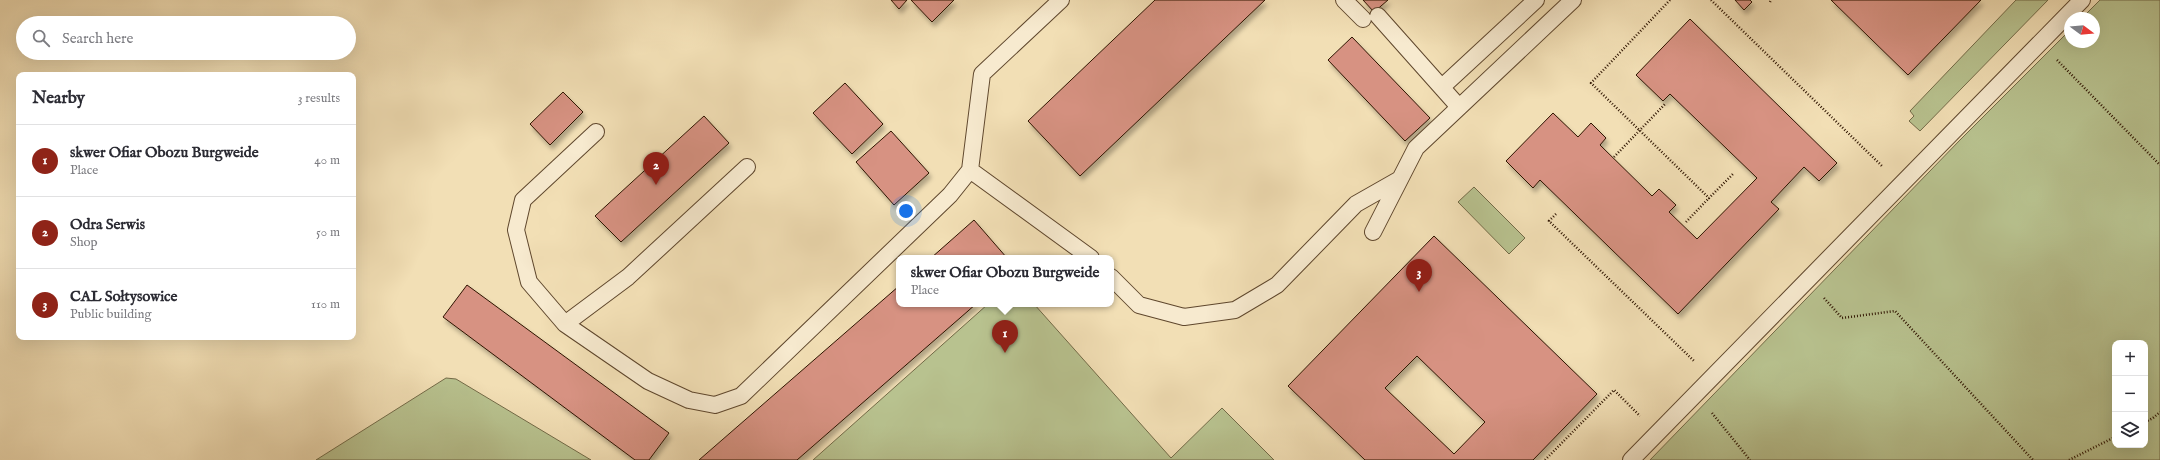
<!DOCTYPE html>
<meta charset="utf-8">
<style>
body{margin:0;font-family:"IM FELL English",serif;background:#f7f7f7;color:#2b2b33}
.controls{position:absolute;right:12px;bottom:12px;display:grid;overflow:hidden;border-radius:8px;box-shadow:0 4px 16px #0002}
.controls button{width:36px;height:36px;display:grid;place-items:center;padding:0;border:0;border-bottom:1px solid #e1e1e2;background:#fff;color:#2b2b33;font:20px sans-serif}
.compass{position:absolute;left:2064px;top:12px;width:36px;height:36px;border-radius:50%;background:#fff;box-shadow:0 4px 16px #0002;rotate:106deg}
.you{position:absolute;left:906px;top:211px;width:14px;height:14px;margin:-10px;border:3px solid #fff;border-radius:50%;background:#1a73e8;box-shadow:0 0 0 6px #1a73e833}
.badge{display:grid;place-items:center;width:26px;height:26px;border-radius:50%;background:#8f2418;color:#fff;font-size:13px;font-weight:700}
.pin{position:absolute;translate:-50% -33px;filter:drop-shadow(0 1px 2px #0008)}
.pin::after{content:'';position:absolute;top:21px;width:14px;height:12px;background:inherit;clip-path:polygon(0 0,100% 0,50% 100%)}
.popup{position:absolute;left:896px;top:255px;width:218px;height:52px;box-sizing:border-box;display:grid;place-content:center;border-radius:8px;background:#fff;filter:drop-shadow(0 1px 3px #0005);font-size:13px;white-space:nowrap;color:#7c7c81}
.popup b{font-size:15px;color:#2b2b33}
.popup::after{content:'';position:absolute;left:50%;top:100%;margin-left:-8px;border:8px solid transparent;border-top-color:#fff}
.list{margin:0;padding:0;list-style:none}
h2{display:flex;justify-content:space-between;align-items:center;height:52px;margin:0;padding:0 16px;font-size:17px}
h2 small{font-size:13px;font-weight:400;color:#7c7c81}
.list li{display:grid;grid-template-columns:26px 1fr auto;gap:12px;align-items:center;box-sizing:border-box;height:72px;padding:0 16px;border-top:1px solid #e1e1e2}
.list b{display:block;font-size:15px;white-space:nowrap}
.list p{margin:0;font-size:13px;white-space:nowrap;color:#7c7c81}
.list em{font-size:13px;font-style:normal;color:#7c7c81}
.icon{flex:none;width:22px;height:22px;fill:none;stroke:currentColor;stroke-width:2;stroke-linecap:round;stroke-linejoin:round}
.map{position:relative;flex:none;width:2160px;height:460px;overflow:hidden}
.search{position:absolute;background:#fff;box-shadow:0 4px 16px #0002;left:16px;top:16px;width:340px;height:44px;display:flex;align-items:center;gap:10px;box-sizing:border-box;padding:0 14px;border-radius:22px;color:#7c7c81;font-size:15px}
.panel{position:absolute;background:#fff;box-shadow:0 4px 16px #0002;left:16px;top:72px;width:340px;height:268px;border-radius:8px}
.map>svg:first-child{display:block}
.green{fill:#b8c28f;stroke:#736b48;fill-rule:evenodd}
.building{fill:#d79282;stroke:#2e1400;fill-rule:evenodd;filter:url(#shadow)}
.lines{fill:none;stroke-linecap:round;stroke-linejoin:round}
.lane-casing{stroke:#5f472d;stroke-width:18}
.path{stroke:#2e1400;stroke-width:2.5;stroke-dasharray:1 2;stroke-linecap:butt}
.lane{stroke:#f7eacf;stroke-width:16}
</style>
<div class="map">
<svg width="2160" height="460" viewBox="0 0 2160 460">
<defs>
<filter id="shadow"><feDropShadow dx="2.5" dy="4.5" stdDeviation="2" flood-color="#0004"/></filter>
</defs>
<rect width="100%" height="100%" fill="#f2dfb5"/>
<filter id="stains"><feTurbulence type="fractalNoise" baseFrequency=".005" numOctaves="4"/><feColorMatrix values="0 0 0 0 .2 0 0 0 0 .09 0 0 0 0 .02 0 0 0 .5 -.17"/></filter>
<radialGradient id="worn" r=".72"><stop offset=".6" stop-color="#630" stop-opacity="0"/><stop offset="1" stop-color="#630" stop-opacity=".3"/></radialGradient>
<path class="green" d="M2016,0H2048L1920,131L1909,121L1914,116L1910,111Z
M2100,0H2160V460H1650L1960,140L2070,30V42H2094V18H2082ZM2115,343H2145V445H2115Z
M1474,187L1525,238L1509,254L1458,202Z
M988,304H1034L1171,458L1222,408L1274,460H813Z
M446,378L456,379L591,460H316Z"/>
<path class="building" d="M891,0H907L899,9Z
M911,0H954L932,22Z
M1155,0H1265L1080,176L1028,121Z
M1363,0H1388L1374,12Z
M1735,0H1750L1752,2L1744,10Z
M1831,0H1981L1908,75Z
M1690,19L1837,163L1819,181L1804,167L1771,202L1779,209L1678,314L1540,180L1533,188L1506,161L1553,113L1578,137L1591,123L1606,138L1600,145L1652,196L1659,189L1676,205L1669,212L1697,239L1757,178L1670,94L1663,101L1636,75Z
M1352,37L1430,118L1405,141L1328,60Z
M845,83L883,124L852,154L813,113Z
M563,92L583,112L550,145L530,124Z
M704,116L729,143L621,242L595,216Z
M891,131L929,173L894,205L856,162Z
M974,220L1007,258H931Z
M1434,236L1597,394L1533,460H1365L1288,386ZM1417,356L1485,422L1454,454L1385,388Z
M467,285L669,433L649,460H635L443,317Z
M899,286V304H976L797,460H699Z"/>
<g class="lines">
<g class="lane-casing">
<path id="lane" d="M1344,0L1363,19
M1378,16L1459,107
M1442,87L1536,0
M596,132L523,200L516,230L529,282L565,324L648,381L689,400L715,405L741,396L950,195L970,170L1091,258
M970,170L982,74L1061,0
M1373,232L1416,148L1573,0
M1111,277L1139,305L1184,317L1235,310L1277,285L1356,204L1400,179
M565,324L628,277L747,167
M1631,460L2082,0"/>
</g>
<path class="path" d="M1670,0L1591,83L1709,198L1734,173
M1711,0L1883,167
M1770,2L1771,0
M2057,60L2160,165
M1614,157L1666,103
M1556,214L1549,221L1694,361
M1686,222L1709,198
M1824,298L1842,318L1895,311L2033,460
M1712,413L1750,460
M2145,422L2153,418L2160,412
M1545,460L1614,390L1640,416
M2069,460L2115,437"/>
<use href="#lane" class="lane"/>
</g>
<rect width="100%" height="100%" filter="url(#stains)"/>
<rect width="100%" height="100%" fill="url(#worn)"/>
</svg>
<div class="controls">
<button>+</button>
<button>−</button>
<button><svg class="icon" aria-label="layers" viewBox="0 0 24 24"><path d="M12 4l9 5-9 5-9-5zM3 14l9 5 9-5"/></svg></button>
</div>
<svg class="compass" viewBox="-18 -18 36 36"><path d="M0-13l5 13h-10z" fill="#e53935"/><path d="M0 13l5-13h-10z" fill="#7c7c81"/></svg>
<div class="you"></div>
<div class="pin badge" style="left:1005px;top:353px">1</div>
<div class="popup"><b>skwer Ofiar Obozu Burgweide</b>Place</div>
<div class="pin badge" style="left:656px;top:185px">2</div>
<div class="pin badge" style="left:1419px;top:292px">3</div>
<div class="search"><svg class="icon" aria-label="search" viewBox="0 0 24 24"><circle cx="10" cy="10" r="6"/><path d="M15 15l6 6"/></svg>Search here</div>
<section class="panel">
<h2>Nearby<small>3 results</small></h2>
<ul class="list">
<li><span class="badge">1</span><div><b>skwer Ofiar Obozu Burgweide</b><p>Place</p></div><em>40 m</em></li>
<li><span class="badge">2</span><div><b>Odra Serwis</b><p>Shop</p></div><em>50 m</em></li>
<li><span class="badge">3</span><div><b>CAL Sołtysowice</b><p>Public building</p></div><em>110 m</em></li>
</ul>
</section>
</div>
